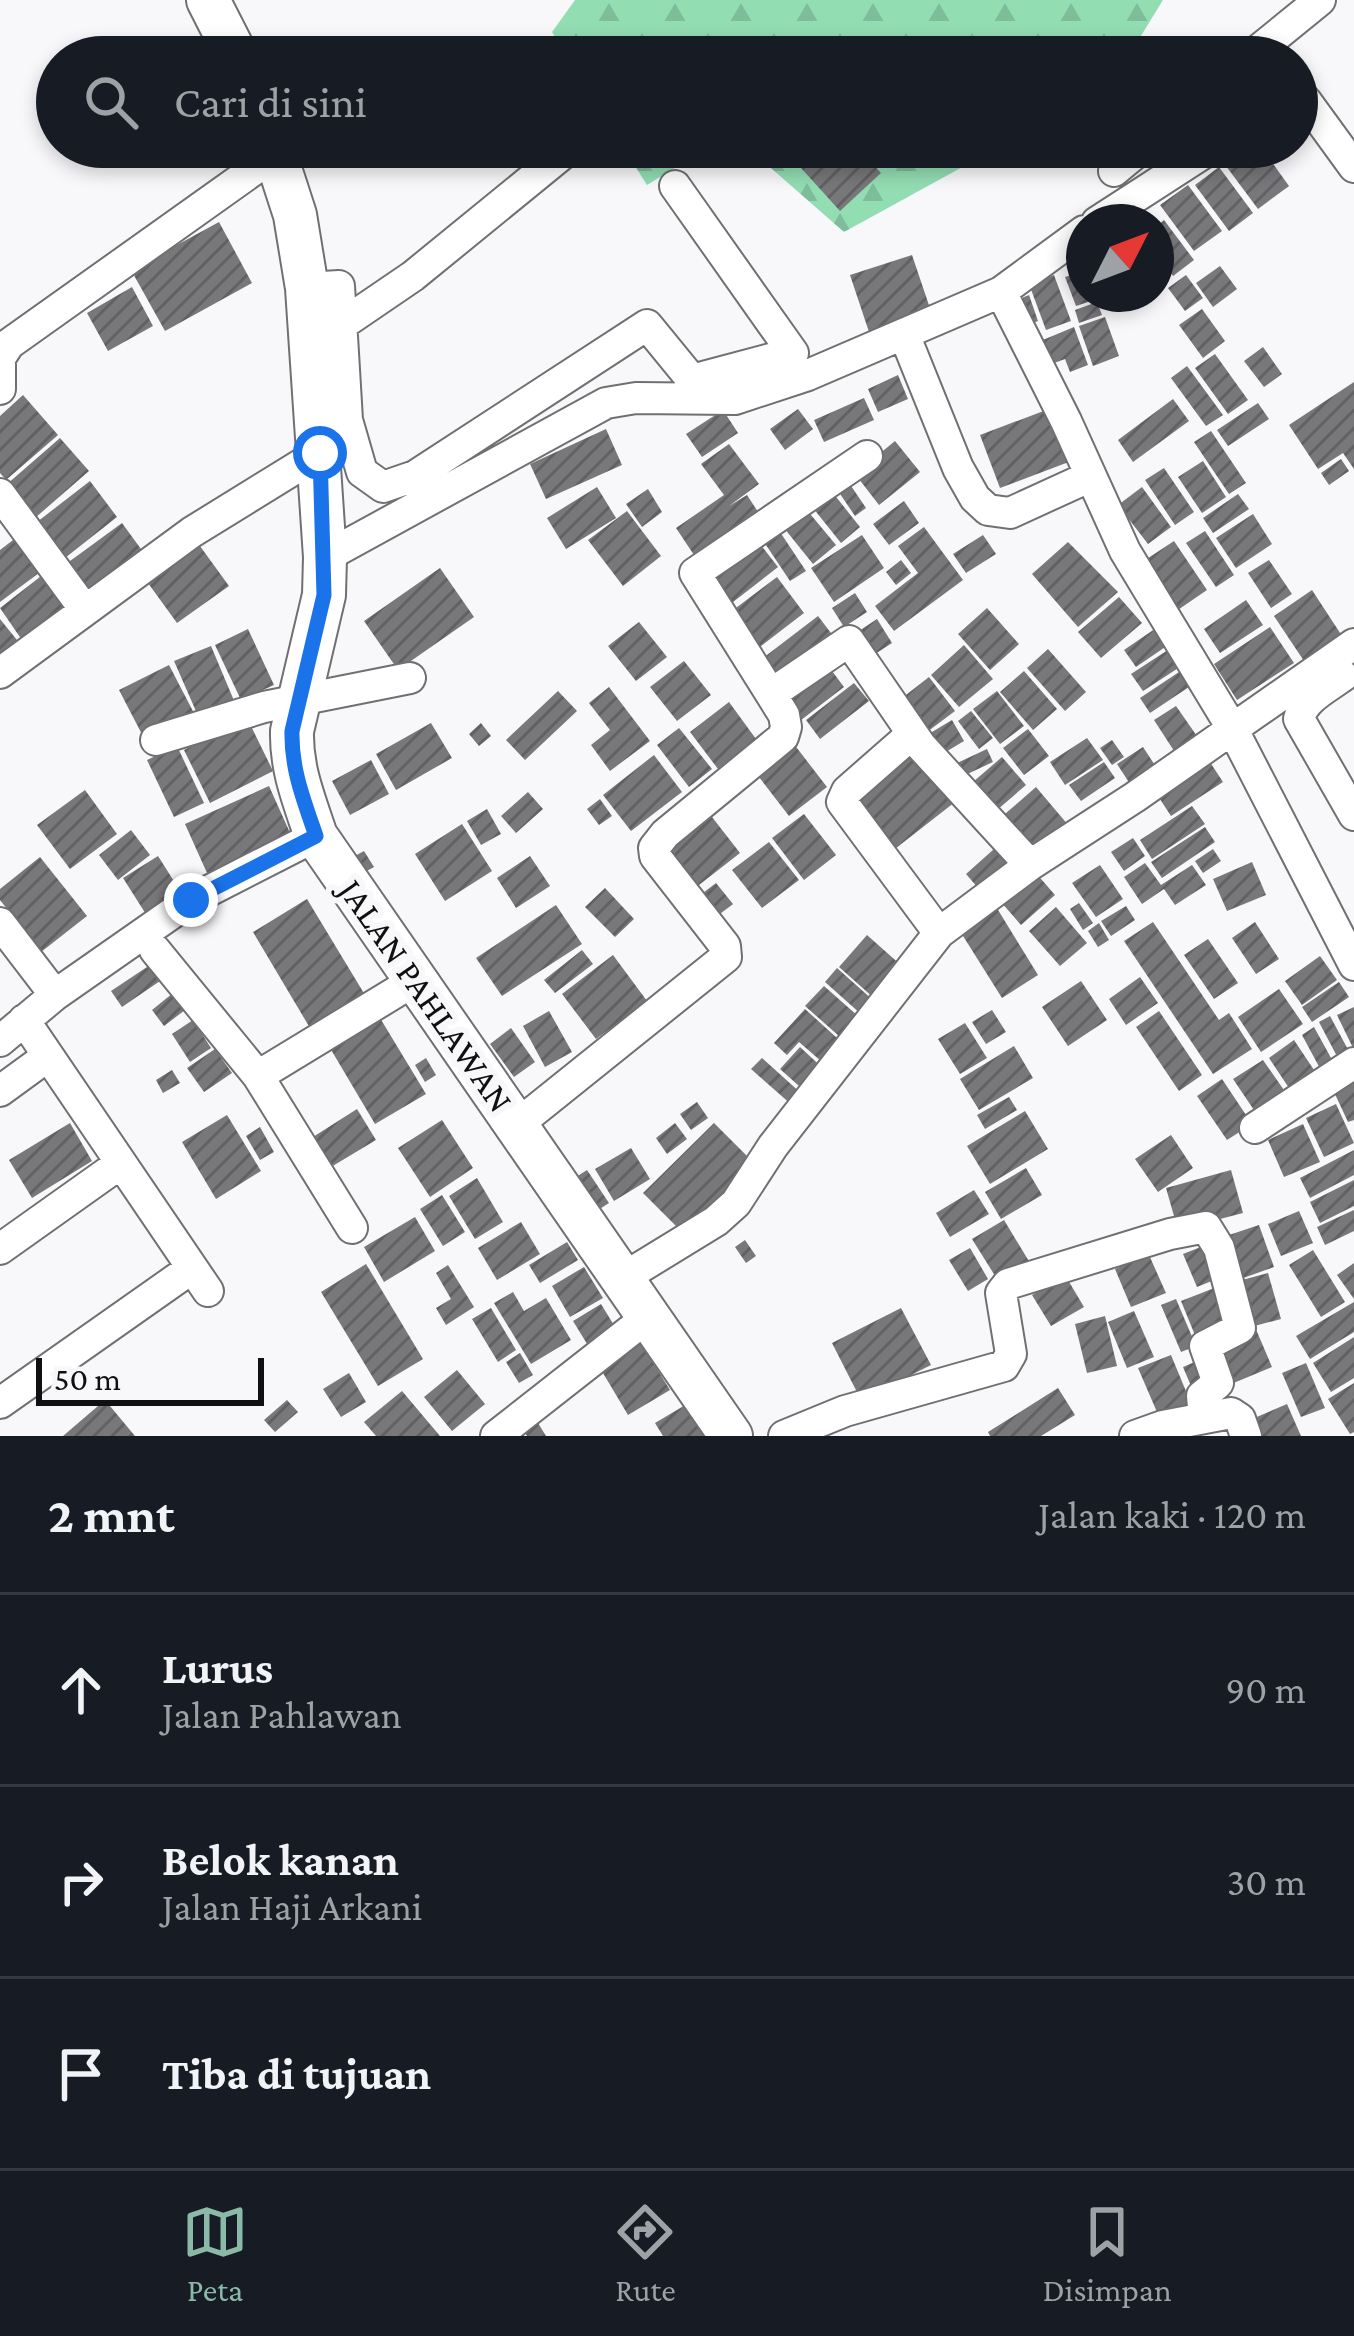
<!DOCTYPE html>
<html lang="id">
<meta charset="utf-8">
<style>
body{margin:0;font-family:"Crimson Pro",serif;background:#20242c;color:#f1f3f6}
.compass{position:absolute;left:1066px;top:204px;width:108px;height:108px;border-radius:50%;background:#171b24;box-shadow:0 6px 18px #0003;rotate:48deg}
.scale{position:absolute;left:36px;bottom:30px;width:228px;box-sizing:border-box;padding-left:12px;border:6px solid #101011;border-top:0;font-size:33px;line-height:42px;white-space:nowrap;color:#101011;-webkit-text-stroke:9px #f8f8fb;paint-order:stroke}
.stop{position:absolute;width:36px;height:36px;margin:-27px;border:9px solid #1a73e8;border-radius:50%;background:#fff}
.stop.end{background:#1a73e8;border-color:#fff;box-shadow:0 3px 12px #0008}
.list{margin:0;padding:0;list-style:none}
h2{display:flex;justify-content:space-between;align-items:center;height:156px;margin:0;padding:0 48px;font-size:51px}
h2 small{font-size:39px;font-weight:400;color:#9ea1a6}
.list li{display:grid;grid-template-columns:78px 1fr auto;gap:36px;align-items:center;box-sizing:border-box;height:192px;padding:0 48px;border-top:3px solid #363941}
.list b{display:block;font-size:45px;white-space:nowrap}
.list p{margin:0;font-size:39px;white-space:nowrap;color:#9ea1a6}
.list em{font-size:39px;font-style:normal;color:#9ea1a6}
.icon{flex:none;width:66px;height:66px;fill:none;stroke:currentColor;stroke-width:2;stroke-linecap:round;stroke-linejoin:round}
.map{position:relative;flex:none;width:1354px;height:1436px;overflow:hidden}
.search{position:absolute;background:#171b24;box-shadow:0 6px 18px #0003;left:36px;right:36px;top:36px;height:132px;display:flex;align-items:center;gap:30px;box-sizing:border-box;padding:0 42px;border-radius:66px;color:#9ea1a6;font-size:45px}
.sheet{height:732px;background:#171b24}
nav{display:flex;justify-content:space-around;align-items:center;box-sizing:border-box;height:168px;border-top:3px solid #363941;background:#171b24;font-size:33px;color:#9ea1a6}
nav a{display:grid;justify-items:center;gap:6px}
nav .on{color:#8bb9a8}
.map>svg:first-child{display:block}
.forest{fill:url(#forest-firs)}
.building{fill:url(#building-hatch)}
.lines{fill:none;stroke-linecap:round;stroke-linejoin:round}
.street-casing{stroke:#707073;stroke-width:34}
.secondary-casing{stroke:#707073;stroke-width:46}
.street{stroke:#fff;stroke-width:30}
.secondary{stroke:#fff;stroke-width:42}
.route{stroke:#1a73e8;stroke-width:15}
.labels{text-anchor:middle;stroke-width:12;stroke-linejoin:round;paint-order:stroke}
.street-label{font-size:36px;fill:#101011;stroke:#f8f8fb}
</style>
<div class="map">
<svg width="1354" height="1436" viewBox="0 0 1354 1436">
<defs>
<pattern id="forest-firs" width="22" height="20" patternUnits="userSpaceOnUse" patternTransform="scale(3)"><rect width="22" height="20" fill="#93ddb3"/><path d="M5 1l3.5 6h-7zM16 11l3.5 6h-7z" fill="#7ebd99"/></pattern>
<pattern id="building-hatch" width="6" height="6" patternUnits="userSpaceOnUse" patternTransform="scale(3)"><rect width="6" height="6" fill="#78787b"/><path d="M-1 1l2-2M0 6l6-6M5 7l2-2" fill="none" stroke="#616163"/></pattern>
</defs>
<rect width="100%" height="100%" fill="#f8f8fb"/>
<path class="forest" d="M575,0H1163L1128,57H567L552,32Z
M623,147H709L647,185Z
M747,147H999L844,232Z"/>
<path class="building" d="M823,147H858L881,173L840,211L801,168Z
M1253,147H1261L1289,186L1258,209L1226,166Z
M1219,167L1253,213L1229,231L1195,185Z
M1188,185L1222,231L1194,251L1160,205Z
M1164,220L1194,260L1173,276L1156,253V227Z
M219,222L252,283L165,331L131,270Z
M912,255L934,320L872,341L850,275Z
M1220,266L1237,289L1213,307L1196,283Z
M1084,271V294H1095L1097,299L1076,306L1065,277Z
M1054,275L1071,321L1046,330L1029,284Z
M1186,275L1203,298L1185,311L1168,288Z
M132,287L153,326L108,351L87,313Z
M1109,294H1133L1118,306Z
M1029,295L1038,321L1028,325L1019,299Z
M1097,302L1102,315L1079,323L1075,310Z
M1202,309L1225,341L1203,358L1179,325Z
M1105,317L1119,356L1093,366L1079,326Z
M1074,327L1088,365L1070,372L1065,359L1046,366L1038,342Z
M1263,347L1282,374L1264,387L1244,361Z
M1215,354L1248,400L1228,414L1195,368Z
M1187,366L1223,415L1206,426L1171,378Z
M898,375L908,399L878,412L868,389Z
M1354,382V469L1343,453L1318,469L1289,425Z
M23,395L58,435L6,480L0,473V416Z
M864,398L874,420L824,442L814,420Z
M1173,399L1189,421L1133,462L1118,440Z
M1258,403L1269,419L1228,446L1217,430Z
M1054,407L1074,460L1000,488L980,435Z
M798,409L813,429L785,450L770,429Z
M723,410L738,433L702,457L686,434Z
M606,429L622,465L546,499L530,464Z
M1211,431L1246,483L1229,494L1194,442Z
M60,438L89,471L35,518L6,485Z
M895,441L920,472L879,505L855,474Z
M729,444L759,484L729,506L747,495L766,524L702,567L676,528L724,495L701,464Z
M1341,459L1349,471L1329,485L1321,473Z
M1203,461L1226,497L1202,513L1178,477Z
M1164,468L1194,512L1175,525L1145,480Z
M843,474L866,508L855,516L832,482Z
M90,481L117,517L65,558L37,522Z
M597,487L616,518L566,549L547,518Z
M1142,487L1171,527L1148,544L1118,505Z
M829,488L860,527L841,543L809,503Z
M648,489L662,512L642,527L626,504Z
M1238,494L1249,509L1213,533L1203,518Z
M904,501L919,523L889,545L873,524Z
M806,509L836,545L813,564L784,528Z
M627,511L661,556L623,586L588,540Z
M1253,514L1272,544L1236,568L1216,538Z
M122,523L149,560L93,601L66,564Z
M924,527L963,580L894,631L875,606L918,573L898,546Z
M778,529L806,571L790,581L762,539Z
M1205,531L1234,575L1216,587L1186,543Z
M192,535L229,586L177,623L140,572Z
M862,535L884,568L834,602L811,568Z
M983,535L996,554L966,573L953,554Z
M17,537L43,570L0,602V550Z
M757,540L778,567L724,609L704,583Z
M1174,541L1207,590L1169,616L1136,566Z
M1068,542L1118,592L1078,627L1032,574Z
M901,560L911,573L896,585L886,572Z
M1269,560L1292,594L1271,608L1248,573Z
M440,568L474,617L398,670L364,621Z
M45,573L70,607L24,643L0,608Z
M777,577L804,613L752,653L724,617Z
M1312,590L1344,639L1306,664L1274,616Z
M855,593L867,612L844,627L832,608Z
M1119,597L1142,623L1101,658L1078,632Z
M1246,600L1263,625L1220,653L1204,629Z
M987,608L1019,644L990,670L958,634Z
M818,616L837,641L782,683L763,658Z
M0,619L21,645L0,661Z
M877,619L892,643L869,658L853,635Z
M639,622L667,657L636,681L608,646Z
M1162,624L1174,641L1136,667L1124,650Z
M1270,627L1294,663L1237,700L1214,664Z
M248,629L274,685L241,700L215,645Z
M964,645L993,679L959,707L931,675Z
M211,646L235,703L199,718L174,661Z
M1174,646L1186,663L1143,691L1131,674Z
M1048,649L1086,692L1065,711L1027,668Z
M823,659L844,687L796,724L774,696Z
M684,661L711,695L677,721L650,687Z
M169,665L196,717L146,742L119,690Z
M1188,666L1198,681L1150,713L1140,698Z
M1024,671L1057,709L1033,730L1000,692Z
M929,677L955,711L919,738L893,705Z
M854,683L869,701L820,739L806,720Z
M609,687L650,741L610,771L591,745L610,730L589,703Z
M558,691L577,711L525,760L506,740Z
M997,691L1024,726L1000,744L973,709Z
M729,702L756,739L718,769L690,732Z
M1176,706L1199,739L1176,754L1154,720Z
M971,711L993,738L979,749L958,721Z
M247,718L273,771L210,803L184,750Z
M952,720L964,741L939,756L927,735Z
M431,723L452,758L396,790L376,754Z
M481,723L491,736L479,746L469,734Z
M679,728L712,769L689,787L657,745Z
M1028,729L1049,756L1024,775L1003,748Z
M1087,738L1103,760L1065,785L1050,762Z
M790,739L827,787L789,816L752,768Z
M1112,740L1124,757L1112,765L1100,748Z
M177,746L204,803L174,817L147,760Z
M1143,747L1162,776L1136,793L1117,764Z
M987,749L993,762L961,777L955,764Z
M916,751L955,802L891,852L851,801Z
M654,755L682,792L631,831L603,795Z
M1206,756L1223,782L1171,816L1154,790Z
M1002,757L1026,785L997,810L973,782Z
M371,760L389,794L350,815L332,781Z
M1104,762L1115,778L1081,801L1069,785Z
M269,786L291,835L207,873L185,824Z
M1036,787L1069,826L1031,860L997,821Z
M85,790L117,834L70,869L37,825Z
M528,792L543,809L516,833L501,816Z
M600,799L612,816L599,825L587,809Z
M1192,806L1205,824L1152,859L1140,840Z
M487,809L501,834L481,845L467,821Z
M804,814L836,855L804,880L772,838Z
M712,817L740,853L690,892L662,856Z
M462,824L492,871L445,901L415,854Z
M1205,827L1215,842L1162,878L1151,862Z
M131,830L150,855L118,880L99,855Z
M1133,838L1145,856L1124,871L1111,852Z
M1003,841L1023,863L985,896L966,874Z
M769,842L799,880L762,908L732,870Z
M1213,849L1221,861L1203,873L1195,861Z
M364,851L374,867L363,873L353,857Z
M158,856L184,897L149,919L123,878Z
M530,856L550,886L516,908L497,878Z
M40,857L87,916L41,952L0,900V889Z
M1252,862L1266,895L1227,911L1213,879Z
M1145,863L1161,885L1192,865L1206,885L1175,905L1164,889L1142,904L1124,877Z
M1100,865L1123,899L1096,917L1072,883Z
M1035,872L1055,895L1021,925L1001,902Z
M716,883L733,904L712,920L695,899Z
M605,888L634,919L615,937L585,907Z
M307,899L365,995L310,1028L253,932Z
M1079,903L1093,923L1083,930L1070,909Z
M556,905L582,944L502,996L476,958Z
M995,905L1038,975L1002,998L958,928Z
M1126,906L1135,920L1111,936L1101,921Z
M1056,907L1087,943L1060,966L1029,931Z
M1153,922L1219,1020L1229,1013L1252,1049L1213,1074L1124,941Z
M1255,922L1279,959L1256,974L1232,938Z
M1099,923L1109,940L1098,947L1088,931Z
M867,935L903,967L875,999L839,967Z
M1208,939L1238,983L1214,999L1184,955Z
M582,950L593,964L555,993L544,980Z
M613,955L647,1001L596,1039L562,994Z
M1320,956L1337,980L1302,1005L1285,981Z
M150,965L160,981L122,1007L111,991Z
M837,968L874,1001L862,1015L825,982Z
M1140,977L1158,1003L1126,1025L1109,999Z
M1081,981L1107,1020L1068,1046L1042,1007Z
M1339,982L1349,997L1312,1022L1302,1007Z
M824,986L867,1024L848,1044L805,1006Z
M1279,989L1303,1024L1261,1052L1238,1017Z
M173,993L185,1010L164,1026L152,1010Z
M1354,1007V1050L1337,1015Z
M805,1009L847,1047L829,1068L799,1042L787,1055L774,1043Z
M992,1010L1006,1032L986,1044L972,1022Z
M549,1011L572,1052L545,1067L523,1026Z
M1159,1011L1202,1075L1179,1091L1136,1027Z
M1330,1016L1352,1057L1341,1064L1319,1022Z
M380,1018L426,1094L375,1124L330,1048Z
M193,1020L211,1048L190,1062L172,1034Z
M965,1023L987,1058L960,1074L938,1039Z
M1314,1027L1336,1067L1323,1074L1302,1035Z
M511,1028L535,1062L514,1077L490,1044Z
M1294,1040L1316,1073L1291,1091L1269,1058Z
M1014,1046L1033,1078L979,1110L960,1079Z
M800,1047L827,1072L808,1094L780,1069Z
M215,1049L232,1073L204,1092L187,1068Z
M426,1058L436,1075L425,1082L415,1065Z
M762,1058L803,1095L793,1106L751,1069Z
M1263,1060L1286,1093L1256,1113L1233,1079Z
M172,1070L180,1083L163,1093L156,1080Z
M1222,1079L1252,1124L1227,1140L1197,1096Z
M1354,1082V1120L1348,1122L1334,1092Z
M1009,1097L1017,1110L985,1129L977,1115Z
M697,1102L708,1118L691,1130L680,1114Z
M1336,1104L1354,1143L1324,1157L1306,1118Z
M357,1109L376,1140L331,1167L313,1137Z
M1025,1111L1048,1149L990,1184L967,1146Z
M227,1115L261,1171L216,1199L182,1142Z
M442,1120L473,1168L430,1197L398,1148Z
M70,1123L92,1161L32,1198L9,1160Z
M675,1123L687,1139L667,1154L656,1138Z
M714,1123L755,1164L684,1234L643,1193Z
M1303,1124L1320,1162L1284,1177L1268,1140Z
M260,1127L274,1152L260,1160L246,1136Z
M1171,1135L1193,1168L1158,1192L1135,1159Z
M631,1148L650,1179L614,1201L595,1169Z
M1354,1150V1175L1310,1198L1300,1178Z
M1026,1168L1042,1195L1001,1219L985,1192Z
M587,1170L609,1203L595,1212L573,1179Z
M1231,1170L1243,1213L1178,1230L1166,1188Z
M477,1178L503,1222L475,1239L449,1196Z
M1354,1180V1206L1320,1223L1310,1202Z
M974,1190L989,1214L950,1237L936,1213Z
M442,1195L465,1232L443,1246L420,1209Z
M1354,1210V1231L1325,1245L1317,1227Z
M1299,1211L1313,1243L1281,1256L1268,1224Z
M415,1217L435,1251L384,1282L364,1247Z
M1004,1220L1033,1268L1002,1287L972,1239Z
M521,1222L540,1254L497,1280L478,1248Z
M1259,1225L1274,1267L1235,1281L1220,1238Z
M745,1240L756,1256L746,1263L735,1247Z
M567,1242L578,1260L540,1283L529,1265Z
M1211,1243L1224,1276L1197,1287L1183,1254Z
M970,1248L988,1279L968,1291L949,1260Z
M1313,1250L1345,1302L1321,1317L1289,1265Z
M1149,1255L1166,1293L1131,1307L1115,1269Z
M1354,1263V1299L1337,1275Z
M366,1264L423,1359L378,1386L321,1292Z
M448,1265L474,1307L446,1325L436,1308L451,1299L436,1273Z
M584,1267L603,1298L570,1317L552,1286Z
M1268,1273L1281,1319L1243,1329L1231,1283Z
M1065,1275L1084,1307L1051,1326L1032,1295Z
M1217,1287L1236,1330L1199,1345L1181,1301Z
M513,1292L524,1311L546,1298L571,1340L531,1364L494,1303Z
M1176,1299L1196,1346L1181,1352L1161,1305Z
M1354,1302V1332L1310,1359L1296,1336Z
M601,1304L620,1335L592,1352L573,1321Z
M491,1308L516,1350L498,1362L472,1319Z
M901,1308L931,1365L861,1400L832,1343Z
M1134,1311L1154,1357L1127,1368L1108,1322Z
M1105,1316L1117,1366L1087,1373L1075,1324Z
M1255,1327L1272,1367L1224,1387L1208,1347Z
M1354,1337V1378L1331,1392L1313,1363Z
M641,1343L670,1390L628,1415L600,1368Z
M520,1353L533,1375L519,1383L506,1362Z
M1171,1355L1195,1413L1163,1426L1138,1368Z
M1204,1358L1215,1384L1194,1393L1183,1367Z
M1306,1363L1325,1408L1301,1417L1282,1373Z
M457,1370L485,1404L452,1431L424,1397Z
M349,1373L366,1402L341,1417L323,1389Z
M1354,1383V1432L1350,1434L1328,1399Z
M1058,1388L1075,1415L1041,1436H990L988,1432Z
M402,1391L440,1436H376L364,1422Z
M105,1400L135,1436H63Z
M287,1400L298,1412L275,1432L264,1420Z
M687,1404L706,1436H663L655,1423Z
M1287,1404L1301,1436H1251L1245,1422Z
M538,1423L546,1436H527L524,1431Z"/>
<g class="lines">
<g class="street-casing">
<path id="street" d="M1250,57L1320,0
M1297,100L1306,101L1354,167
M1114,171L1143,147
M1097,222L1213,147
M307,288L339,286L347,420L362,472L383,487L415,476L647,325L692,380L793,353L675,186
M1001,292L1066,421L1125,551L1232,728L1354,965
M344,323L413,276L565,152
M904,334L958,468L975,498L988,510L1010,513L1091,476
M0,389V358L9,344L276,154
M0,494L85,610
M325,557L606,403L636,398L735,399L808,375L1001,292L1084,231
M0,673L192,532L320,453
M1343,676C1327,688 1303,699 1299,719L1354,815
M771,694L849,641L921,746L1030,865
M912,734L847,791L842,802L939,933
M156,740L264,707L410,678
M0,923L55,995
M155,950L258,1076L352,1228
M24,1020L208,1291
M0,1041L55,995L191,900L316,836
M258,1076L414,981
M0,1091L48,1056
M518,1124L726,957L725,946L655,856L654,848L665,834L783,737L786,727L784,715L695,573L867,456
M1255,1128L1354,1063
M0,1249L121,1163
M623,1278L716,1221L736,1203L773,1146L939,933L1030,865L1135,797L1354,644
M0,1403L192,1268
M496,1436L649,1316
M784,1436L845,1411L1004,1366L1011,1354L1001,1293L1008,1284L1170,1234L1206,1227L1219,1248L1240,1328L1205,1346L1218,1383L1202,1396L1204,1418
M1135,1436L1163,1426L1231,1413L1240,1419L1246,1436"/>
</g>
<g class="secondary-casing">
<path id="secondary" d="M208,0L237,57
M273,147L295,215L307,288L325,557L324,595L292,731C291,769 304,800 316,836L731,1436"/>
</g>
<use href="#street" class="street"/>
<use href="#secondary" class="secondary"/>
</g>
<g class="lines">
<path class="route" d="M191,900L316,836C304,801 291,769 292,731L324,595L320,453"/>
</g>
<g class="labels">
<g class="street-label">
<text transform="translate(427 995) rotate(55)" y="13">JALAN PAHLAWAN</text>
</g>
</g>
</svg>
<svg class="compass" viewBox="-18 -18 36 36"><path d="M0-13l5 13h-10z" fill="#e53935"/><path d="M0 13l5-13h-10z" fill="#9ea1a6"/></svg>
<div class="scale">50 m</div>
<div class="stop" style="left:320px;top:453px"></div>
<div class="stop end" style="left:191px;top:900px"></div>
<div class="search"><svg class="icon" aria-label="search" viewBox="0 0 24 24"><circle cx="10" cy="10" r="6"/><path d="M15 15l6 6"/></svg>Cari di sini</div>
</div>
<section class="sheet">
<h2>2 mnt<small>Jalan kaki · 120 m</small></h2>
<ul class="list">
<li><svg class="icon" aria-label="ahead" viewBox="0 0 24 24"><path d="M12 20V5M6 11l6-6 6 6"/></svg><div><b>Lurus</b><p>Jalan Pahlawan</p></div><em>90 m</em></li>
<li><svg class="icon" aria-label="right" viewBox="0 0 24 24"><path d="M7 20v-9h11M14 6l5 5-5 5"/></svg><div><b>Belok kanan</b><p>Jalan Haji Arkani</p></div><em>30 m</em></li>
<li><svg class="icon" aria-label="arrive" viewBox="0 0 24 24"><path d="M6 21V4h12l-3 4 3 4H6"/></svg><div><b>Tiba di tujuan</b></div></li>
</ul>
</section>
<nav>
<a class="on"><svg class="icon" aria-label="map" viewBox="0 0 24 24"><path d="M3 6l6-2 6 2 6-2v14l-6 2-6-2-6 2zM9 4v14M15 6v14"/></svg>Peta</a>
<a><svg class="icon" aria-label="directions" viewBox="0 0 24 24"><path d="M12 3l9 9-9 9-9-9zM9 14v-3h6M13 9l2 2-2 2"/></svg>Rute</a>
<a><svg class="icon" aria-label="saved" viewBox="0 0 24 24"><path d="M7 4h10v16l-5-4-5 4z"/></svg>Disimpan</a>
</nav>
